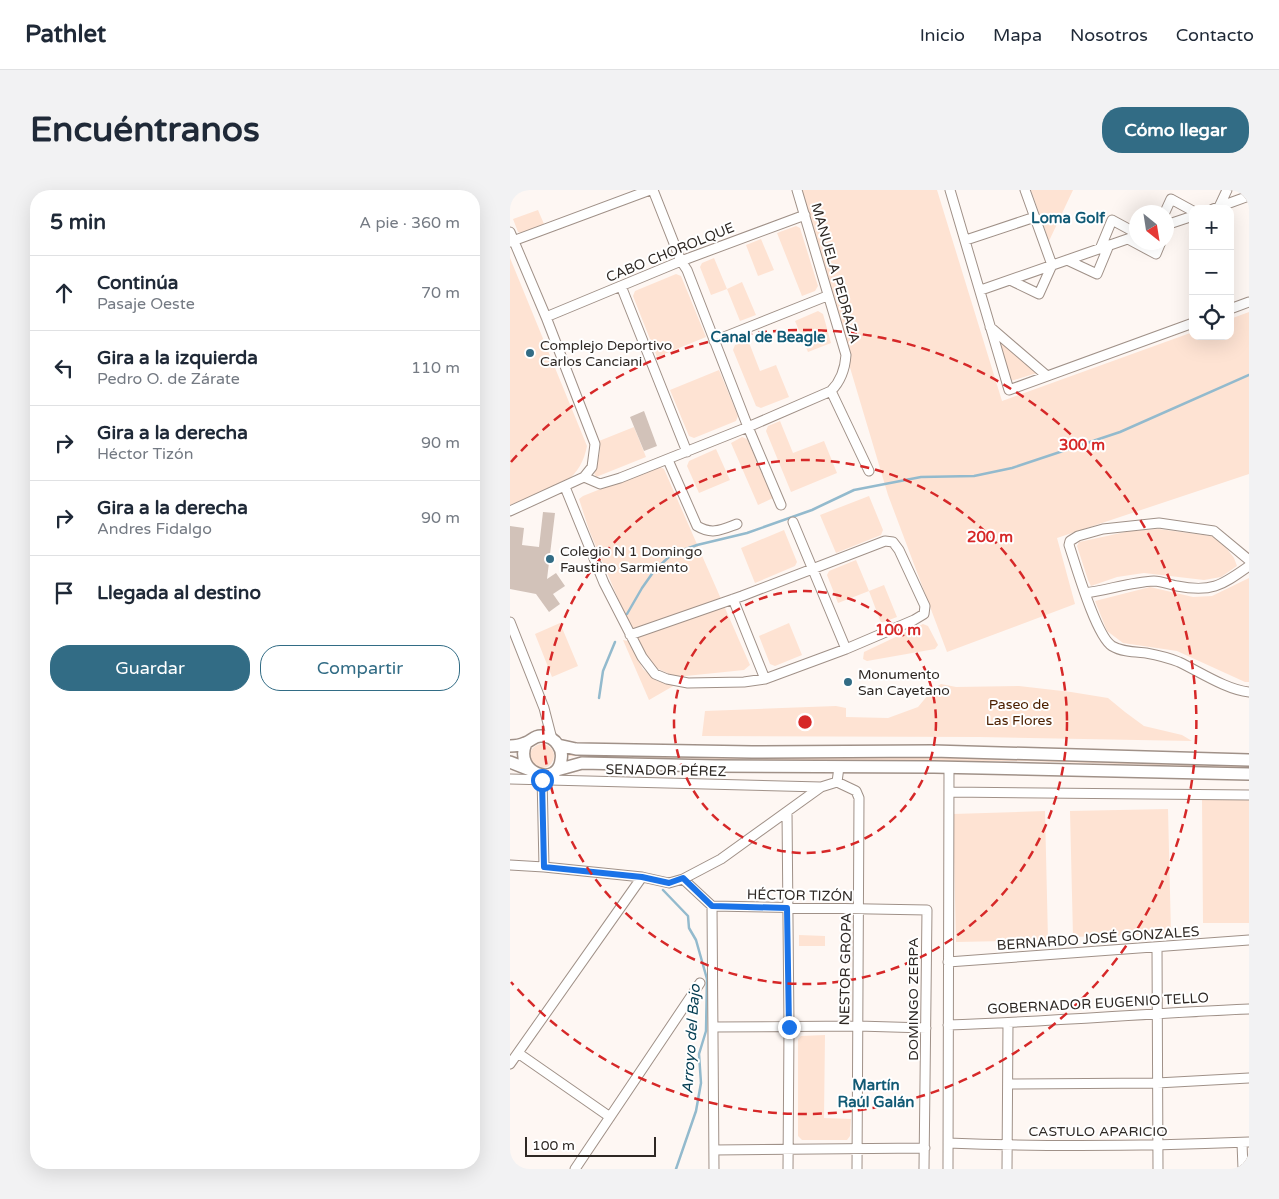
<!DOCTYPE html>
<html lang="es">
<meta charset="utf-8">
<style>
body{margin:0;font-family:"Varela Round",sans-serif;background:#f2f2f3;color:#1f2937}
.controls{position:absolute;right:15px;top:15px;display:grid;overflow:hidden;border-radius:10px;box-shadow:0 5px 20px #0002}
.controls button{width:45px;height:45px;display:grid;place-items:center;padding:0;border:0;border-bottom:1px solid #e0e1e3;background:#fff;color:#1f2937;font:25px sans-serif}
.compass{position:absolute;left:619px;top:15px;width:45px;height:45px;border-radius:50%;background:#fff;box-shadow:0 5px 20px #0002;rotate:150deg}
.scale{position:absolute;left:15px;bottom:12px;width:131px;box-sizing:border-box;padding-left:5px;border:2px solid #2e2824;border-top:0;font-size:14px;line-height:18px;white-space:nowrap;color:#2e2824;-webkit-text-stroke:4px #fff;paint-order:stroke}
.stop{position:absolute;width:15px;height:15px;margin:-11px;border:4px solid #1a73e8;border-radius:50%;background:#fff}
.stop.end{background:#1a73e8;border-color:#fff;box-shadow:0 1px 5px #0008}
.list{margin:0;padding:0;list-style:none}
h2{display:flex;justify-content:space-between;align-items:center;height:65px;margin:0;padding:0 20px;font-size:21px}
h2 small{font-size:16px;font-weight:400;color:#747a83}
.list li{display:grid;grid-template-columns:32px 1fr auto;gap:15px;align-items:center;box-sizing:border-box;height:75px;padding:0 20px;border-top:1px solid #e0e1e3}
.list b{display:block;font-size:19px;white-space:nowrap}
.list p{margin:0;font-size:16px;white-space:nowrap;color:#747a83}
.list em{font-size:16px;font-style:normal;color:#747a83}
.actions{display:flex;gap:10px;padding:15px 20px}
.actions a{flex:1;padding:11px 0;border:1px solid #326c85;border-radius:20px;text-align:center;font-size:18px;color:#326c85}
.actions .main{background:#326c85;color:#fff}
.icon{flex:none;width:28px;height:28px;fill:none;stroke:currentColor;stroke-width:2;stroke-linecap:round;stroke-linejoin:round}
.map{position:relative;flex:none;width:739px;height:979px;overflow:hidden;border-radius:20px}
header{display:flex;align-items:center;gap:30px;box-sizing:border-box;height:70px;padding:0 25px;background:#fff;border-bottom:1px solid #e0e1e3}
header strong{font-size:24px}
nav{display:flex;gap:28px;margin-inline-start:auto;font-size:18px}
.intro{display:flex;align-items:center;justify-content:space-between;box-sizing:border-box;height:120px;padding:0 30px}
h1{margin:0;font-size:35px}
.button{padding:12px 22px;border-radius:20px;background:#326c85;color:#fff;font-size:18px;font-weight:700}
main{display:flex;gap:30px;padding:0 30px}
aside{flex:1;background:#fff;border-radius:20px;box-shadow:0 5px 20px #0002}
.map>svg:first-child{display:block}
.green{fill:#fee3d3}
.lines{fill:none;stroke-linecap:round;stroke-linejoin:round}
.stream{stroke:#93bacd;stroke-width:2.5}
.building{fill:#d2c2b9}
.minor-casing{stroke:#a09188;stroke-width:11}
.secondary-casing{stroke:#a09188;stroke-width:14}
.minor{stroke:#fff;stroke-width:9}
.secondary{stroke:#fff;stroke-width:11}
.route{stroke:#1a73e8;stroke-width:6}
.ring{fill:none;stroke:#d62828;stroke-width:2.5;stroke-dasharray:9 6}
.poi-dot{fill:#326c85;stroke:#fff;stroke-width:2}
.labels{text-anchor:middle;stroke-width:4;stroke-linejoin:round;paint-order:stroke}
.street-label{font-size:14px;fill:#2e2824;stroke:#fff}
.poi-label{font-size:14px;fill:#2e2824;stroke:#fff;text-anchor:start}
.park-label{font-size:14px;fill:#4d2000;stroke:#fff}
.neighbourhood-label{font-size:15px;font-weight:bold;fill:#115a75;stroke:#fff}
.water-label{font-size:15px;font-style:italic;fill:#033c51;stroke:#fff}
.centre{fill:#d62828;stroke:#fff;stroke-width:2.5}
.ring-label{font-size:15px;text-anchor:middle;font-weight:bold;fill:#d62828;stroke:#fff;stroke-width:4;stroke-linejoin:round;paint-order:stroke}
</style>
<header>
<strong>Pathlet</strong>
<nav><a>Inicio</a><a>Mapa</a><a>Nosotros</a><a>Contacto</a></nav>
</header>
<div class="intro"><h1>Encuéntranos</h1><a class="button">Cómo llegar</a></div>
<main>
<aside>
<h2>5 min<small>A pie · 360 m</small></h2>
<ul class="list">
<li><svg class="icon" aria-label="ahead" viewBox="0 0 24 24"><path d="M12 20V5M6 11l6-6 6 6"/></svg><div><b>Continúa</b><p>Pasaje Oeste</p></div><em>70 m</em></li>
<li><svg class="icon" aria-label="left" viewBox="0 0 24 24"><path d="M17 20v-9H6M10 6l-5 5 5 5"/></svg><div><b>Gira a la izquierda</b><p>Pedro O. de Zárate</p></div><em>110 m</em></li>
<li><svg class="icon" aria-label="right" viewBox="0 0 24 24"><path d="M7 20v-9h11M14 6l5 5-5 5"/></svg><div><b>Gira a la derecha</b><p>Héctor Tizón</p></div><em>90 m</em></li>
<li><svg class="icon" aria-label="right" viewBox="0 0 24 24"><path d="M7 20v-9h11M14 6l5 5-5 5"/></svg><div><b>Gira a la derecha</b><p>Andres Fidalgo</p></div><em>90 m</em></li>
<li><svg class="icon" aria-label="arrive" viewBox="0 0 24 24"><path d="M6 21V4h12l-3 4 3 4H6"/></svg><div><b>Llegada al destino</b></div></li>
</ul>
<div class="actions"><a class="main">Guardar</a><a>Compartir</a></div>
</aside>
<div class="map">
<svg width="739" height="979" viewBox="0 0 739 979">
<rect width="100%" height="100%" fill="#fef7f3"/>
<path class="green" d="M287,0H427L492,211L683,142V146H720V129L739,122V284L547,348L565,414L437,462L378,305Z
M521,0H563L539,51Z
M28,20L34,34L12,43L8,42L3,29Z
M286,36L290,38L308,96L305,101L292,106L267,43Z
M251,49L264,80L248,86L236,55Z
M0,68L77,256C74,271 68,283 55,292L0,315Z
M204,68L217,99L232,92L246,125L230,131L217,99L201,105L190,77L192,73Z
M166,84L171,86L196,147L147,167L123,106L125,101Z
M308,121L313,124L321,153L298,162L285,131Z
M238,150L250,181L266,175L279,207L251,218L246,216L223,160L225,155Z
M490,151L527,182V183L501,191Z
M209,180L228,226L226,231L184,248L179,246L160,200Z
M270,231L283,263L314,251L327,283L281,302L256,241L258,236Z
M124,237L136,267L86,287L84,283C88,270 91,266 89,251Z
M232,247L237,249L263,308L248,315L221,253Z
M206,259L220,290L189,303L177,276L179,271Z
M148,276L154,279L240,475L234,480L166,487L142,476L133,461L109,411L79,340L69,309L73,306Z
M359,306L373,340L371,345L326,363L310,325Z
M649,339L708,347L724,368L727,376L711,387L694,390L634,383L607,387L581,396L578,390L567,356L569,352L620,341Z
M274,340L287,372L285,376L245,393L231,358Z
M346,370L359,401L374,395L387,427L371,433L359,401L328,413L317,385L319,381Z
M739,388V492H735L667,461L613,453L597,441L585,411L640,397L683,407L702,406Z
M50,433L68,476L42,487L25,444Z
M279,433L292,465L265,476L260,474L249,446Z
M413,434L418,436L428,455L425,459L357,471L353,469L354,462Z
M113,450L118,451L133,479L147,491L165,495L139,510Z
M431,494L446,497L509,496L561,502L598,508L615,522L634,536L672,545L682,551L470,547L192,546L195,521L326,516L336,518V527L378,528L408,517L423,499Z
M20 566a12 12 0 1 1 24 0a12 12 0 1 1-24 0Z
M81,563L302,568H511L739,575V578L512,571H302L59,566L58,565L59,564Z
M739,609V733H693L692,610Z
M658,619L661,744L563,747L560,621Z
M535,621L538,750L446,752L443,624Z
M289,745L315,746V756H289Z
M315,845L314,928L341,929L340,946L337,950H292L288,946V849L291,846Z"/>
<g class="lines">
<path class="stream" d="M117,424L132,398L144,381L162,364L187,355L237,343L302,320L344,300L411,287L464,286L502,278L610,242L739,185
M89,508L93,481L105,452
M153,700L178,726L179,738L186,750L197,789L196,841L189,864L191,893L186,921L166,979"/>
</g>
<path class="building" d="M134,221L147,256L134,261L120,227Z
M33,322L45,323L37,389L46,383L55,396L43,404L50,414L39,422L26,404L0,399V336L14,338L12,355L29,357Z"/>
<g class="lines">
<g class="minor-casing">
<path id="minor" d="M143,0L171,71L177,80L238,237L271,315
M440,0L499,200L683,133
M709,17L717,0
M703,19L739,6
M655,22L661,9L683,21
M656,35L683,26
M0,42L36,127L85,254L82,277L74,287L0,321
M618,49L646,64L651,52
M456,50L525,27
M0,52L140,0
M590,59L602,30L626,43
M557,70L587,84L599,55
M500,90L529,104L542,75L515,0
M111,96L177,262
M471,100L626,46
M720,119L739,112
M36,127L171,71L295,25
M480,137L537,186
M204,151L317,106
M321,201L359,281
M158,270L187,336C202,345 211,340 227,334
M74,287L90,294L110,288L238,237L321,201C331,191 335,180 336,165L287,0
M55,297L94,393L132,467L145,484L157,489L178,493L234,492L255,489L336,459L404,430L414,424L415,416L389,360L383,352L375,351L232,406L120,445
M283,332L336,459
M739,370L704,341L649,333L593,339L568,346L560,351L559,355C566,376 586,446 602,456C612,462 625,462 636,463C647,465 659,468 669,472C690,482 717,500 739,502
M575,403C598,400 621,392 644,391C652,391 660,395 667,396C702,403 712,395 739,376
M223,409L255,489
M0,432L34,518L42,549
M32,586L34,677
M0,589L311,597
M327,592L346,601L349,608L347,979
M439,602L739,605
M277,622L279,837L278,979
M0,675L34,677L132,687L159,693L173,689L211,669L311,597L327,592L329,577
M173,689L202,716L417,720L414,979
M202,716L204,979
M647,757L648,979
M438,772L739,750
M438,835C538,832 639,823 739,819
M203,837L348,836L416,838
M8,863L100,927
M0,874L132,687
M498,894L647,893L739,888
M438,953C538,957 638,956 739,952
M732,953L733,979
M204,960L415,958
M65,979L190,793
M438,979L439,577
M497,979L498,833"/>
</g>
<g class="secondary-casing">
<path id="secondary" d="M48,555L66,559L242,562L423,561L739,570
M0,556C5,556 11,555 15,553C22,551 24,545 32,546C39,546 45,550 48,555C51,559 52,565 51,570C48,598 3,584 16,553
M0,572L20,580
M47,580L72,573L205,576L424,577L739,584"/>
</g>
<use href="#minor" class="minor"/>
<use href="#secondary" class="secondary"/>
</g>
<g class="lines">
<path class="route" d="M32,590L34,677L132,687L159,693L173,688L202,716L277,718L279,837"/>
</g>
<g class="ring">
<circle cx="295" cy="532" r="131"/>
<circle cx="295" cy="532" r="262"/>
<path d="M1 272A392 392 0 1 1 1 792"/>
</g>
<g class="poi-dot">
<circle cx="20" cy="163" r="5"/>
<circle cx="40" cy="369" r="5"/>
<circle cx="338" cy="492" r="5"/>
</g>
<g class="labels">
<g class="street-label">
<text transform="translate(160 62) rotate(-22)" y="5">CABO CHOROLQUE</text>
<text transform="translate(326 83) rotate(74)" y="5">MANUELA PEDRAZA</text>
<text transform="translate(156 580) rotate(1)" y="5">SENADOR PÉREZ</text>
<text transform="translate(290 705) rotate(1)" y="5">HÉCTOR TIZÓN</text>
<text transform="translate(588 748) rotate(-4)" y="5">BERNARDO JOSÉ GONZALES</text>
<text transform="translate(335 779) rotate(-89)" y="5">NESTOR GROPA</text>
<text transform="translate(403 809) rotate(-90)" y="5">DOMINGO ZERPA</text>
<text transform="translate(588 813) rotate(-3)" y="5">GOBERNADOR EUGENIO TELLO</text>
<text x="588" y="946">CASTULO APARICIO</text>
</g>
<g class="poi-label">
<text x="30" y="160">Complejo Deportivo<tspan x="30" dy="16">Carlos Canciani</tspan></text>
<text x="50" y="366">Colegio N 1 Domingo<tspan x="50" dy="16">Faustino Sarmiento</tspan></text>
<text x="348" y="489">Monumento<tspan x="348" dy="16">San Cayetano</tspan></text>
</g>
<g class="park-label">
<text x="509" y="519">Paseo de<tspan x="509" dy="16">Las Flores</tspan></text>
</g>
<g class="neighbourhood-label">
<text x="558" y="33">Loma Golf</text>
<text x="258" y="152">Canal de Beagle</text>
<text x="366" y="900">Martín<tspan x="366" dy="17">Raúl Galán</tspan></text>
</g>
<g class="water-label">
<text transform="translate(181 849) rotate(-86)" y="5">Arroyo del Bajo</text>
</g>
</g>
<circle cx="295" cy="532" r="8" class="centre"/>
<g class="ring-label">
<text x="572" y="260">300 m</text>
<text x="480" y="352">200 m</text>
<text x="388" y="445">100 m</text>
</g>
</svg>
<div class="controls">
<button>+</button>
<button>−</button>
<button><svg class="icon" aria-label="locate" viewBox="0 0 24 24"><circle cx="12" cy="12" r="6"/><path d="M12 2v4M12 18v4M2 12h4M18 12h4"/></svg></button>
</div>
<svg class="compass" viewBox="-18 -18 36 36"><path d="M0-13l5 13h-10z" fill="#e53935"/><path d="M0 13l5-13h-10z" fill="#747a83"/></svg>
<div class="scale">100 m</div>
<div class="stop" style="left:32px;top:590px"></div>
<div class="stop end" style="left:279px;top:837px"></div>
</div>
</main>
